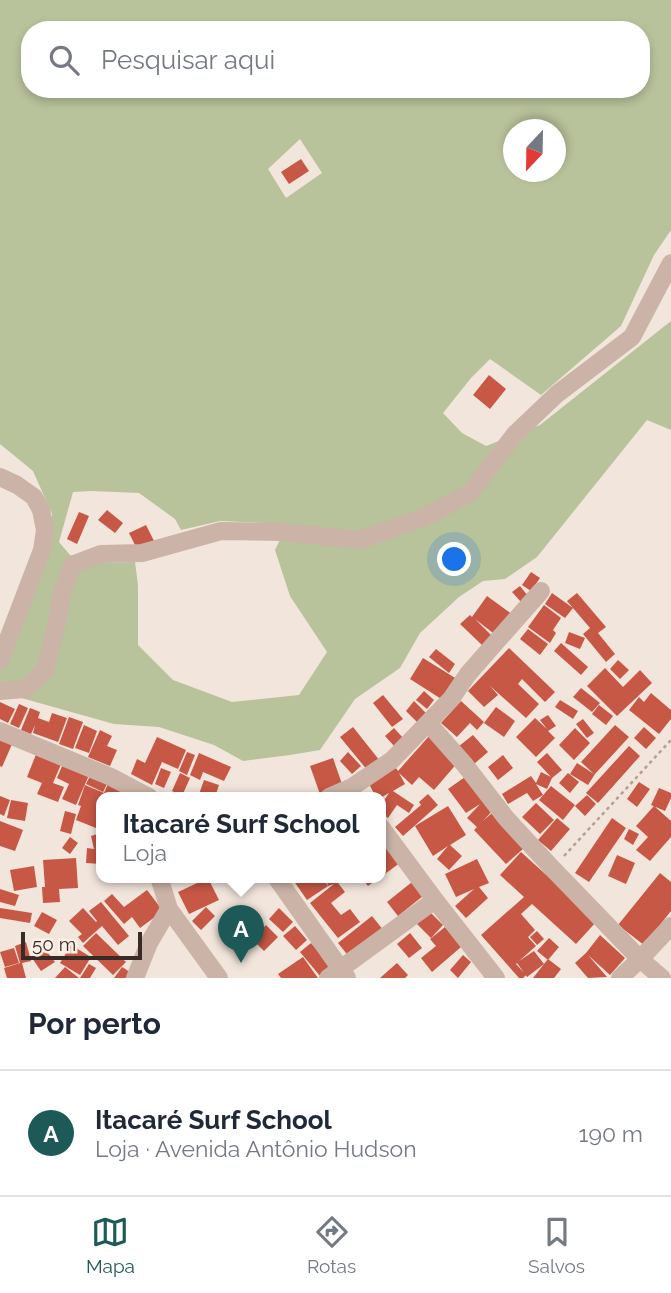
<!DOCTYPE html>
<html lang="pt">
<meta charset="utf-8">
<style>
body{margin:0;font-family:Raleway,sans-serif;background:#f2f2f3;color:#1f2937}
.compass{position:absolute;left:503px;top:119px;width:63px;height:63px;border-radius:50%;background:#fff;box-shadow:0 4px 10px #0003;rotate:202deg}
.scale{position:absolute;left:21px;bottom:18px;width:121px;box-sizing:border-box;padding-left:7px;border:4px solid #372b28;border-top:0;font-size:19px;line-height:24px;white-space:nowrap;color:#372b28;-webkit-text-stroke:5px #faf0e8;paint-order:stroke}
.you{position:absolute;left:455px;top:560px;width:24px;height:24px;margin:-18px;border:5px solid #fff;border-radius:50%;background:#1a73e8;box-shadow:0 0 0 10px #1a73e833}
.badge{display:grid;place-items:center;width:46px;height:46px;border-radius:50%;background:#1d5957;color:#fff;font-size:23px;font-weight:700}
.pin{position:absolute;translate:-50% -58px;filter:drop-shadow(0 2px 4px #0008)}
.pin::after{content:'';position:absolute;top:37px;width:24px;height:21px;background:inherit;clip-path:polygon(0 0,100% 0,50% 100%)}
.popup{position:absolute;left:96px;top:792px;width:290px;height:91px;box-sizing:border-box;display:grid;place-content:center;border-radius:14px;background:#fff;filter:drop-shadow(0 2px 5px #0005);font-size:23px;white-space:nowrap;color:#747a83}
.popup b{font-size:26px;color:#1f2937}
.popup::after{content:'';position:absolute;left:50%;top:100%;margin-left:-14px;border:14px solid transparent;border-top-color:#fff}
.list{margin:0;padding:0;list-style:none}
h2{display:flex;justify-content:space-between;align-items:center;height:91px;margin:0;padding:0 28px;font-size:30px}
h2 small{font-size:23px;font-weight:400;color:#747a83}
.list li{display:grid;grid-template-columns:46px 1fr auto;gap:21px;align-items:center;box-sizing:border-box;height:126px;padding:0 28px;border-top:2px solid #e0e1e3}
.list b{display:block;font-size:26px;white-space:nowrap}
.list p{margin:0;font-size:23px;white-space:nowrap;color:#747a83}
.list em{font-size:23px;font-style:normal;color:#747a83}
.icon{flex:none;width:38px;height:38px;fill:none;stroke:currentColor;stroke-width:2;stroke-linecap:round;stroke-linejoin:round}
.map{position:relative;flex:none;width:671px;height:978px;overflow:hidden}
.search{position:absolute;background:#fff;box-shadow:0 4px 10px #0003;left:21px;right:21px;top:21px;height:77px;display:flex;align-items:center;gap:18px;box-sizing:border-box;padding:0 24px;border-radius:28px;color:#747a83;font-size:26px}
.sheet{height:217px;background:#fff}
nav{display:flex;justify-content:space-around;align-items:center;box-sizing:border-box;height:98px;border-top:2px solid #e0e1e3;background:#fff;font-size:19px;color:#747a83}
nav a{display:grid;justify-items:center;gap:4px}
nav .on{color:#1d5957}
.map>svg:first-child{display:block}
.green{fill:#b8c29b;fill-rule:evenodd}
.building{fill:#c75845}
.lines{fill:none;stroke-linecap:round;stroke-linejoin:round}
.path{stroke:#b79e91;stroke-width:2.5;stroke-dasharray:3.5 3.5;stroke-linecap:butt}
.street{stroke:#cbb4a7;stroke-width:18}
</style>
<div class="map">
<svg width="671" height="978" viewBox="0 0 671 978">
<rect width="100%" height="100%" fill="#f2e5dc"/>
<path class="green" d="M0,0H671V230L654,255L621,326L541,395L490,359L471,378L443,413L462,433L486,446L540,425L671,321V430L647,420L537,557L505,579L483,581L459,597L420,633L400,668L355,699L320,750L290,755L243,761L214,745L159,727L114,724L0,692V666L46,559L52,514L33,471L0,444ZM30,30H641V89H30ZM514,130H556V172H514ZM300,139L322,173L286,198L268,169ZM91,491L139,493L175,519L181,530L220,521L288,524L275,550L290,596L327,652L299,695L232,702L173,680L138,645V585L135,562L100,563L70,555L59,542L73,492Z"/>
<path class="building" d="M301,159L309,171L289,184L281,172Z
M489,375L506,389L490,409L473,395Z
M107,510L123,523L115,533L98,520Z
M79,512L89,516L77,544L67,539Z
M146,525L154,541L137,549L129,533Z
M531,572L540,578L531,591L522,585Z
M520,586L528,596L521,602L512,592Z
M552,593L573,608L565,618L545,604Z
M577,593L606,627L598,633L615,654L606,662L583,634L590,628L567,601Z
M487,596L513,615L497,636L475,619L492,636L483,646L460,624L470,615L472,617Z
M544,605L561,618L553,630L556,633L550,643L528,627Z
M528,629L548,644L540,655L520,639Z
M569,632L585,638L580,649L565,643Z
M561,643L588,667L581,675L554,651Z
M509,648L555,692L545,702L522,679L518,684L539,704L526,718L490,686L498,695L484,707L468,691Z
M436,649L455,664L449,673L429,657Z
M423,658L460,681L446,702L410,679Z
M618,660L629,670L620,679L610,669Z
M605,668L623,687L640,670L652,683L617,716L587,686Z
M581,688L600,703L592,712L573,697Z
M424,691L434,700L427,709L416,700Z
M651,693L671,710V719L659,734L629,710L639,697L644,702Z
M383,695L403,719L392,727L373,703Z
M560,700L578,711L573,719L555,707Z
M414,701L427,714L418,723L406,711Z
M461,701L484,722L477,730L470,723L457,737L441,723Z
M0,702L15,709L8,723L0,719Z
M19,704L28,708L19,728L10,724Z
M599,705L613,716L606,725L592,714Z
M496,707L515,721L504,737L484,723Z
M30,708L40,712L38,718L49,722L52,713L67,718L58,742L33,733L35,725L31,734L21,730Z
M548,715L556,726L548,731L555,738L536,757L516,737L535,718L547,729L540,720Z
M69,717L83,722L73,749L59,744Z
M583,719L594,733L587,738L576,724Z
M84,725L97,731L89,753L75,748Z
M615,725L629,737L595,774L588,785L570,774L577,763L594,774L581,762Z
M353,727L380,761L368,771L340,737Z
M644,727L656,738L646,749L634,738Z
M394,728L404,739L395,747L385,736Z
M575,728L590,743L574,760L559,745Z
M100,730L112,736L107,746L117,750L110,766L88,757Z
M430,735L459,761L434,790L419,777L412,785L399,773L405,784L393,791L414,805L409,813L397,805L388,818L381,813V805L389,793L382,797H376L369,784L396,768L398,771Z
M473,735L488,752L474,764L459,746Z
M0,736L13,742L2,767L0,766Z
M157,737L186,750L178,769L162,762L152,785L131,774L137,759L145,763Z
M629,746L640,756L598,803L586,793Z
M37,752L62,762L53,783L64,787L58,802L37,794L42,783L27,777Z
M187,752L195,755L187,775L179,771Z
M348,752L361,766L352,774L340,761Z
M199,753L231,767L224,781L203,772L200,780L190,775Z
M547,753L562,770L552,778L547,789L536,784L543,795L533,801L527,793L508,804L502,794L531,776L536,783L541,772L551,777L537,762Z
M503,755L513,768L498,780L488,767Z
M333,758L344,790L321,797L310,766Z
M63,764L89,775L76,805L62,799L69,784L57,778Z
M161,768L171,772L164,788L155,784Z
M180,773L190,778L182,796L172,791Z
M568,773L579,782L570,793L559,783Z
M91,774L108,782L103,792L86,784Z
M465,777L494,809L483,821L492,813L524,848L506,864L474,830L477,827L467,818L480,804L466,813L448,789Z
M204,780L219,785L215,797H198Z
M639,782L650,789L637,807L627,799Z
M108,784L140,797H101V830L76,820L81,806L78,805L85,785L104,793Z
M551,786L575,805L563,820L539,800Z
M659,788L671,793V798L665,811L651,805Z
M428,794L438,805L403,836L395,827L421,805L419,802Z
M587,795L596,804L585,816L575,806Z
M0,796L10,800L4,816L0,814Z
M11,800L28,803L25,821L7,818Z
M536,803L554,820L540,834L522,817Z
M448,806L466,835L450,845L462,856L449,870L437,859L448,846L433,856L415,826Z
M654,806L671,821V837L650,861L636,850L648,837L636,826Z
M65,811L76,814L71,834L60,831Z
M557,818L570,829L551,851L538,840Z
M612,818L626,828L589,882L575,873Z
M0,821L23,830L15,851L0,846Z
M629,829L639,834L633,845L624,839Z
M101,833V847L95,849H101V864L86,863L87,848L94,849L91,836Z
M70,837L78,843L70,854L62,848Z
M381,837L401,862L381,877Z
M521,852L597,921L576,944L532,904L521,914L535,930L528,937L536,946L519,961L534,951L544,964L527,977L517,963L516,964L526,975L523,978H519L481,935L524,897L500,875Z
M617,855L635,863L626,884L608,876Z
M76,858L78,888L59,889L60,902L43,903L42,887H45L43,860Z
M477,859L489,883L479,887L488,898L466,918L455,906L474,889L456,897L445,874Z
M34,866L37,887L14,891L10,870Z
M660,873L671,882V911L644,945L618,925Z
M291,877H322L328,886L307,900Z
M326,877H345L346,882L338,883L345,892L331,903L341,915L350,909L360,922L338,938L310,903L334,884L328,886Z
M361,877H380L368,886Z
M208,878L219,900L189,914L178,892Z
M412,882L423,896L398,916L387,902Z
M0,889L19,895L15,906L0,902Z
M147,890L163,911L140,928L132,917L124,924L104,901L112,894L124,907Z
M101,902L129,936L118,945L102,926L83,943L78,937L82,934L69,921L83,908L96,922L97,921L89,911Z
M206,907L215,916L201,930L192,921Z
M0,908L32,913L30,923L0,918Z
M279,908L293,922L283,932L269,919Z
M429,911L443,925L431,938L417,924Z
M42,912L57,920L49,934L34,926Z
M255,916L263,926L251,936L243,926Z
M372,916L384,931L350,958L338,943Z
M266,925L278,937L264,951L252,939Z
M295,926L307,940L296,950L283,936Z
M445,927L461,947L432,972L421,958L436,946L430,939Z
M537,931L544,939L537,945L530,937Z
M96,933L126,962L113,975L83,946Z
M410,933L422,948L409,958L397,944Z
M600,935L625,958L610,975L588,955L607,977L588,978L575,963L586,953Z
M549,938L559,947L548,960L537,951Z
M26,942L31,961L22,963L26,978H7L4,968L20,963L15,946Z
M311,943L332,967L320,976L300,952Z
M71,945L91,957L80,975L60,963Z
M14,948L19,963L5,967L0,952Z
M45,949L55,962L41,971L32,958Z
M463,955L471,962L458,978L450,970Z
M303,957L318,978H281L278,974Z
M548,959L561,969L554,978H533Z
M397,963L408,975L405,978H380Z
M89,964L96,968L90,978H80Z
M65,967L79,978H55Z
M122,967L133,974L130,978H114Z"/>
<g class="lines">
<path class="path" d="M564,856L671,740"/>
<path class="street" d="M0,477L17,485L34,497L41,510L45,530L42,550L0,660
M0,691L25,689L45,670L57,622L62,593L72,565L101,554L142,553L221,531L282,532L360,540L423,518L470,493L515,434L557,394L632,337L671,263
M428,723L465,765L506,818L552,868L640,959L662,978
M0,731L111,777L149,797
M329,797L352,787L392,760L451,699L468,674L541,591
M381,827L435,900L496,978
M276,877L347,978
M169,909L219,978
M135,978L149,943L169,909L159,877
M328,978L435,900
M620,978L640,959L671,926"/>
</g>
</svg>
<svg class="compass" viewBox="-18 -18 36 36"><path d="M0-13l5 13h-10z" fill="#e53935"/><path d="M0 13l5-13h-10z" fill="#747a83"/></svg>
<div class="scale">50 m</div>
<div class="you"></div>
<div class="pin badge" style="left:241px;top:963px">A</div>
<div class="popup"><b>Itacaré Surf School</b>Loja</div>
<div class="search"><svg class="icon" aria-label="search" viewBox="0 0 24 24"><circle cx="10" cy="10" r="6"/><path d="M15 15l6 6"/></svg>Pesquisar aqui</div>
</div>
<section class="sheet">
<h2>Por perto<small></small></h2>
<ul class="list">
<li><span class="badge">A</span><div><b>Itacaré Surf School</b><p>Loja · Avenida Antônio Hudson</p></div><em>190 m</em></li>
</ul>
</section>
<nav>
<a class="on"><svg class="icon" aria-label="map" viewBox="0 0 24 24"><path d="M3 6l6-2 6 2 6-2v14l-6 2-6-2-6 2zM9 4v14M15 6v14"/></svg>Mapa</a>
<a><svg class="icon" aria-label="directions" viewBox="0 0 24 24"><path d="M12 3l9 9-9 9-9-9zM9 14v-3h6M13 9l2 2-2 2"/></svg>Rotas</a>
<a><svg class="icon" aria-label="saved" viewBox="0 0 24 24"><path d="M7 4h10v16l-5-4-5 4z"/></svg>Salvos</a>
</nav>
